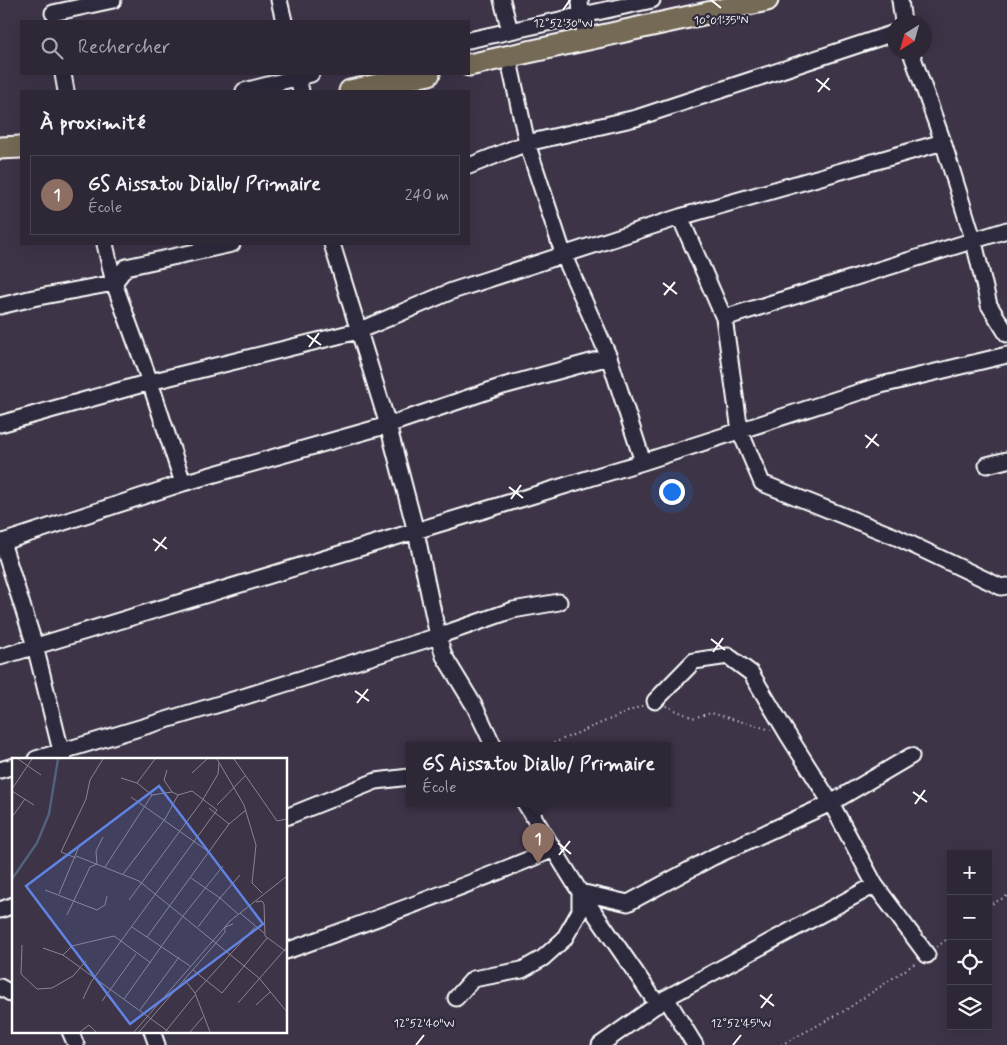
<!DOCTYPE html>
<html lang="fr">
<meta charset="utf-8">
<style>
body{margin:0;font-family:Mynerve,sans-serif;background:#362f3e;color:#f1f3f6}
.controls{position:absolute;right:15px;bottom:15px;display:grid;overflow:hidden;border-radius:0px;box-shadow:0 5px 20px #0002}
.controls button{width:45px;height:45px;display:grid;place-items:center;padding:0;border:0;border-bottom:1px solid #494451;background:#2e2736;color:#f1f3f6;font:25px sans-serif}
.compass{position:absolute;left:887px;top:15px;width:45px;height:45px;border-radius:50%;background:#2e2736;box-shadow:0 5px 20px #0002;rotate:217deg}
.you{position:absolute;left:671px;top:491px;width:18px;height:18px;margin:-12px;border:4px solid #fff;border-radius:50%;background:#1a73e8;box-shadow:0 0 0 8px #1a73e833}
.badge{display:grid;place-items:center;width:32px;height:32px;border-radius:50%;background:#bca0f2;color:#fff;font-size:16px;font-weight:700}
.pin{position:absolute;translate:-50% -41px;filter:drop-shadow(0 1px 2px #0008)}
.pin::after{content:'';position:absolute;top:26px;width:18px;height:15px;background:inherit;clip-path:polygon(0 0,100% 0,50% 100%)}
.popup{position:absolute;left:406px;top:742px;width:265px;height:65px;box-sizing:border-box;display:grid;place-content:center;border-radius:0px;background:#2e2736;filter:drop-shadow(0 1px 4px #0005);font-size:16px;white-space:nowrap;color:#a7a5ad}
.popup b{font-size:19px;color:#f1f3f6}
.popup::after{content:'';position:absolute;left:50%;top:100%;margin-left:-10px;border:10px solid transparent;border-top-color:#2e2736}
.list{margin:0;padding:0;list-style:none}
h2{display:flex;justify-content:space-between;align-items:center;height:65px;margin:0;padding:0 20px;font-size:21px}
h2 small{font-size:16px;font-weight:400;color:#a7a5ad}
.list li{display:grid;grid-template-columns:32px 1fr auto;gap:15px;align-items:center;box-sizing:border-box;height:80px;margin:0 10px 10px;padding:0 10px;border:1px solid #494451;border-radius:0px}
.list b{display:block;font-size:19px;white-space:nowrap}
.list p{margin:0;font-size:16px;white-space:nowrap;color:#a7a5ad}
.list em{font-size:16px;font-style:normal;color:#a7a5ad}
.icon{flex:none;width:28px;height:28px;fill:none;stroke:currentColor;stroke-width:2;stroke-linecap:round;stroke-linejoin:round}
.map{position:relative;flex:none;width:1007px;height:1045px;overflow:hidden}
.search{position:absolute;background:#2e2736;box-shadow:0 5px 20px #0002;left:20px;top:20px;width:450px;height:55px;display:flex;align-items:center;gap:12px;box-sizing:border-box;padding:0 18px;border-radius:0px;color:#a7a5ad;font-size:19px}
.panel{position:absolute;background:#2e2736;box-shadow:0 5px 20px #0002;left:20px;top:90px;width:450px;height:155px;border-radius:0px}
.map>svg:first-child{display:block}
.lines{fill:none;stroke-linecap:round;stroke-linejoin:round}
.minor-casing{stroke:#fff;stroke-width:19}
.highway-casing{stroke:#fff;stroke-width:25}
.path{stroke:#fff;stroke-width:2;stroke-dasharray:1 4;stroke-linecap:butt}
.minor{stroke:#2f2a3d;stroke-width:15}
.highway{stroke:#756a55;stroke-width:21}
.ticks{fill:none;stroke:#fff;stroke-width:2}
.inset-river{fill:none;stroke:#51627c;stroke-width:2.5}
.inset-road{fill:none;stroke:#8b8591;stroke-width:1}
.view{fill:#6183e4;fill-opacity:0.15;stroke:#6183e4;stroke-width:2.5}
.inset-edge{fill:none;stroke:#fff;stroke-width:2.5}
.ticks-label{font-size:12px;text-anchor:middle;fill:#fff;stroke:#2f2a3d;stroke-width:4.5;stroke-linejoin:round;paint-order:stroke}
</style>
<div class="map">
<svg width="1007" height="1045" viewBox="0 0 1007 1045">
<rect width="100%" height="100%" fill="#3d3448"/>
<filter id="ink" filterUnits="userSpaceOnUse"><feTurbulence type="fractalNoise" baseFrequency=".02" numOctaves="2"/><feDisplacementMap in="SourceGraphic" scale="10" xChannelSelector="R" yChannelSelector="G"/><feConvolveMatrix kernelMatrix="1 2 1 2 8 2 1 2 1" color-interpolation-filters="sRGB"/></filter>
<g filter="url(#ink)">
<g class="lines">
<g class="minor-casing">
<path id="minor" d="M279,0L284,21
M502,0L510,31
M580,0L581,15L587,39
M900,0L903,22
M53,13L113,0
M469,40L652,0
M911,52L943,142L974,242L989,305L1007,334
M508,56L527,143L564,256L609,357L643,462
M63,74L66,91
M297,74L301,91
M244,91L311,74
M469,166L527,143L636,118L894,33
M680,217L724,318L740,431L762,483L896,537L1001,587L1007,586
M332,244L388,425L416,532L438,636L444,656L475,707L493,745
M0,306L33,298L114,283L105,244
M724,318L1007,230
M0,424L150,382L358,331L452,291L680,217L943,142
M987,465L1007,460
M183,483L150,382L114,283L126,267L232,244
M2,542L35,646L63,759
M0,543L183,483L388,425L503,386L609,357
M0,657L643,462L881,385L1007,355
M655,701L694,661L728,656L751,673L788,735L831,803L875,885L927,955
M36,759L246,696L438,636L513,610L559,602
M0,770L14,766
M525,803L580,892L658,1005
M286,817L376,781L409,777
M0,910L14,905
M286,951C377,919 466,886 554,849
M0,987L14,995
M456,998L473,979L522,970L543,958L564,939L580,911V892L628,903L713,857L831,803L911,756
M666,998L695,1045
M70,1031L76,1045
M152,1031L157,1045
M600,1045L666,998L875,885"/>
</g>
<g class="highway-casing">
<path id="highway" d="M469,65L767,0
M350,91L429,74
M0,148L21,147"/>
</g>
<path class="path" d="M666,706L693,718L711,713L771,730
M549,745L644,705
M988,906L1007,896
M937,947L951,936
M781,1045L844,1011L917,962"/>
<use href="#minor" class="minor"/>
<use href="#highway" class="highway"/>
</g>
</g>
<path class="ticks" d="M711,0L721,8M563,10L570,0M816,79L830,90M818,92L829,78M663,283L677,294M664,295L675,282M307,335L321,345M309,347L319,333M865,435L879,446M866,448L877,434M509,487L523,498M511,499L521,485M153,539L167,549M155,551L166,537M711,639L725,650M713,652L723,638M355,691L369,701M357,703L368,689M913,792L927,802M915,804L925,790M558,843L571,854M559,855L570,841M760,995L774,1006M761,1008L772,994M416,1045L424,1035M733,1045L741,1035"/>
<g transform="translate(12 758)">
<rect width="275" height="275" fill="#3d3448"/>
<path class="inset-river" d="M0,121L25,85L37,56L46,1"/>
<path class="inset-road" d="M6,1L29,17M205,1L232,47L244,87L240,125L250,135M222,1L265,63L275,61M155,12L152,22L160,34M180,15L195,1M109,20L125,25L140,37M125,25L143,1M0,31L20,1M0,33L22,47M119,39L197,94M205,47L233,18M197,50L217,66M0,59L13,41M64,98L127,123L247,220L275,254M64,100L49,94L74,41L78,22L91,1M111,116L153,61L166,37M179,120L208,140L186,169M33,132L85,152L93,147L95,138M47,136L68,86M117,142L190,43L206,16L207,5M244,144L250,143L252,146L253,178L275,194M228,155L252,175M226,156L208,140L228,117M55,157L78,109L85,106L84,93L91,79M120,169L178,208M135,179L217,66L234,52M10,187L9,216L25,231L40,230L61,218L74,203M31,190L51,197L157,274M51,197L60,188L102,178L139,205M181,212L210,235L255,180M172,221L183,235L198,274M183,235L243,169M71,241L79,224L205,52L180,33L166,37L160,34L140,37L93,109M112,241L171,158L211,108M90,243L124,196M226,245L275,189M244,247L258,234M128,252L167,199M68,274L77,267L84,274M122,274L218,163L275,118M127,274L204,185L213,174V169L221,166M153,274L183,237M178,274L191,259"/>
<path class="view" d="M147,28L251,166L118,266L14,128Z"/>
<rect width="275" height="275" class="inset-edge"/>
</g>
<g class="ticks-label">
<text x="721" y="24">10°01'35"N</text>
<text x="563" y="27">12°52'30"W</text>
<text x="424" y="1027">12°52'40"W</text>
<text x="741" y="1027">12°52'45"W</text>
</g>
</svg>
<div class="controls">
<button>+</button>
<button>−</button>
<button><svg class="icon" aria-label="locate" viewBox="0 0 24 24"><circle cx="12" cy="12" r="6"/><path d="M12 2v4M12 18v4M2 12h4M18 12h4"/></svg></button>
<button><svg class="icon" aria-label="layers" viewBox="0 0 24 24"><path d="M12 4l9 5-9 5-9-5zM3 14l9 5 9-5"/></svg></button>
</div>
<svg class="compass" viewBox="-18 -18 36 36"><path d="M0-13l5 13h-10z" fill="#e53935"/><path d="M0 13l5-13h-10z" fill="#a7a5ad"/></svg>
<div class="you"></div>
<div class="pin badge" style="left:538px;top:864px;background:#8d6e63">1</div>
<div class="popup"><b>GS Aissatou Diallo/ Primaire</b>École</div>
<div class="search"><svg class="icon" aria-label="search" viewBox="0 0 24 24"><circle cx="10" cy="10" r="6"/><path d="M15 15l6 6"/></svg>Rechercher</div>
<section class="panel">
<h2>À proximité<small></small></h2>
<ul class="list">
<li><span class="badge" style="background:#8d6e63">1</span><div><b>GS Aissatou Diallo/ Primaire</b><p>École</p></div><em>240 m</em></li>
</ul>
</section>
</div>
